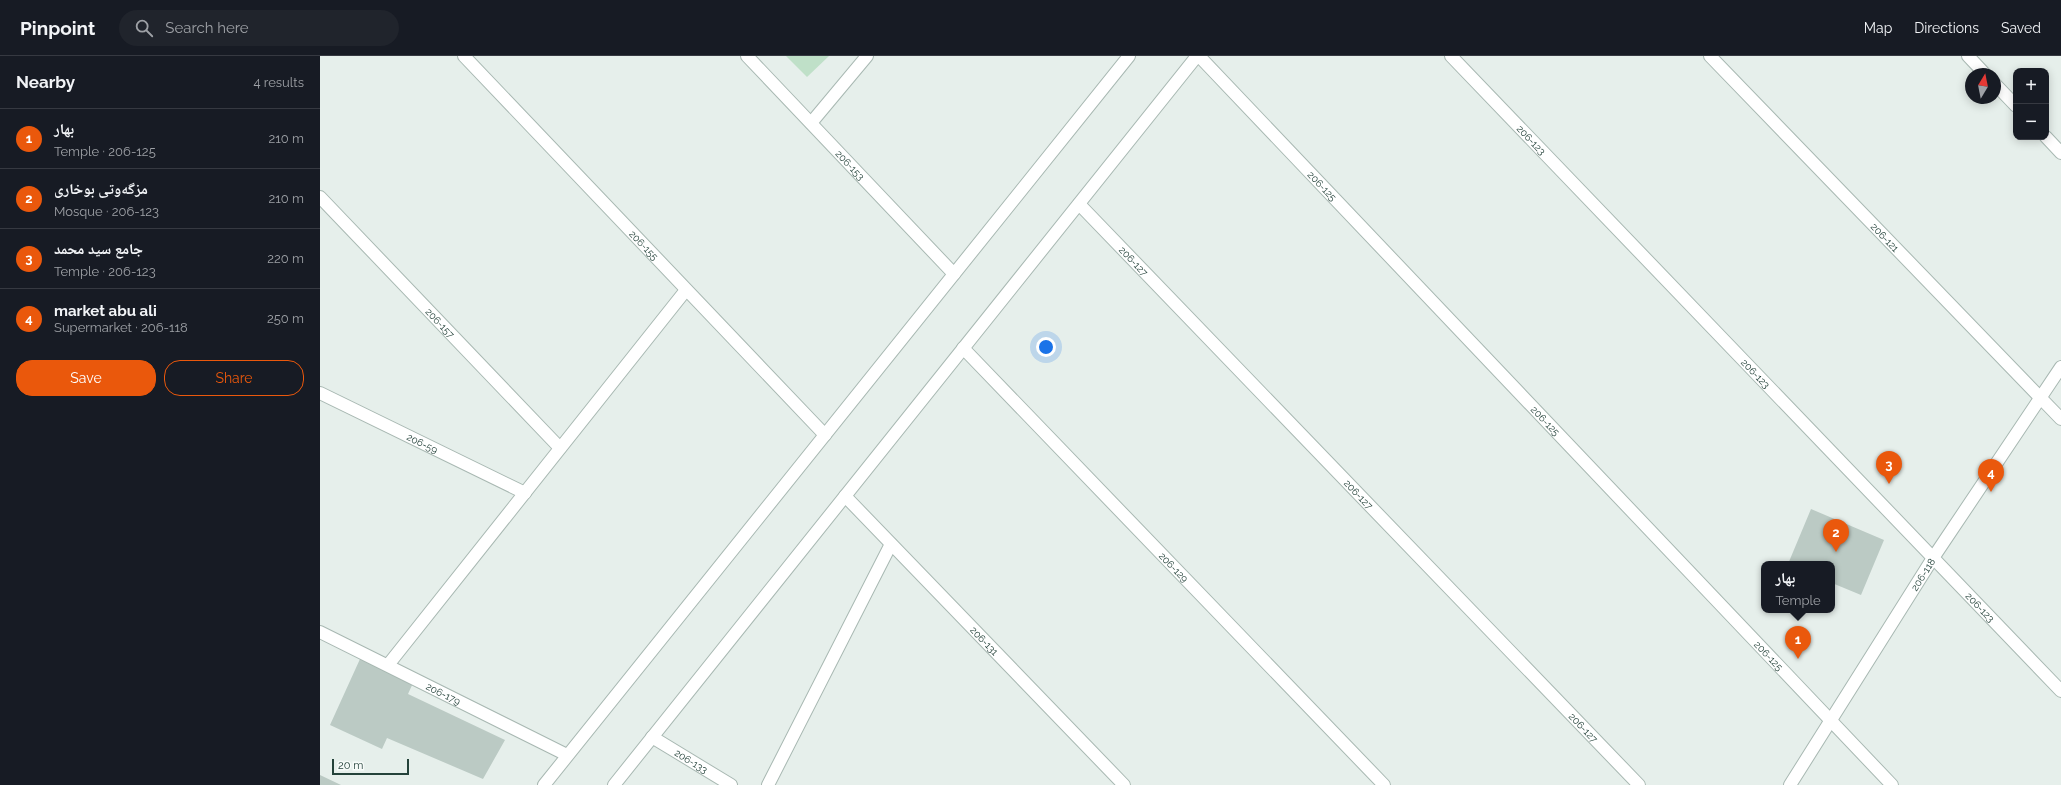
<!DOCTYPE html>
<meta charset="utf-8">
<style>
body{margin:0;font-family:Raleway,"Noto Naskh Arabic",sans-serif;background:#20242c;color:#f1f3f6}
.controls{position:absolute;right:12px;top:12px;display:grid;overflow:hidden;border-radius:8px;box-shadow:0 2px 10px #0003}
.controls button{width:36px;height:36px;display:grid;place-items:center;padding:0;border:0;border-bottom:1px solid #363941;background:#171b24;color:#f1f3f6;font:20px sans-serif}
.compass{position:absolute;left:1645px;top:12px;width:36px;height:36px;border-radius:50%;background:#171b24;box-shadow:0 2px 10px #0003;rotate:10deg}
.scale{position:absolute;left:12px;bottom:10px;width:77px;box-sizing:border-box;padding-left:4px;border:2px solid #24423a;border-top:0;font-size:11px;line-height:14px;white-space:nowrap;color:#24423a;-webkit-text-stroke:3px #f7fbf9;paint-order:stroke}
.you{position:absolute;left:726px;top:291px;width:14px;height:14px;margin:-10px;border:3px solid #fff;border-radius:50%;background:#1a73e8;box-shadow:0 0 0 6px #1a73e833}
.badge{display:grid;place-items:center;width:26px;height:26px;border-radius:50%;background:#ea580c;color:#fff;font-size:13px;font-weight:700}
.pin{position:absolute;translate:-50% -33px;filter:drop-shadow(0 1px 2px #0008)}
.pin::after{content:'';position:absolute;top:21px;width:14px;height:12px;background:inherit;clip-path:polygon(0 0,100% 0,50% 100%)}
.popup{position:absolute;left:1441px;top:505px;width:74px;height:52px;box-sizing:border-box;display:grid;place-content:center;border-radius:8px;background:#171b24;filter:drop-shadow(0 1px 3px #0005);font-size:13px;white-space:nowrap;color:#9ea1a6}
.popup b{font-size:15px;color:#f1f3f6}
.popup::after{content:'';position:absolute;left:50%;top:100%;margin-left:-8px;border:8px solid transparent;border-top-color:#171b24}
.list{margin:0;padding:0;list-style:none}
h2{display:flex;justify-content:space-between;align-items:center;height:52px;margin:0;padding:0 16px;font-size:17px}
h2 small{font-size:13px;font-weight:400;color:#9ea1a6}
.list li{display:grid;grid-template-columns:26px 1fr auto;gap:12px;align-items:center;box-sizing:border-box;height:60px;padding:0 16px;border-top:1px solid #363941}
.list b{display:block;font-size:15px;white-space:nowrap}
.list p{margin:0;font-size:13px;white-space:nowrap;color:#9ea1a6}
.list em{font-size:13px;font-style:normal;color:#9ea1a6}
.actions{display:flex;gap:8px;padding:12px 16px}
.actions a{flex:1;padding:9px 0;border:1px solid #ea580c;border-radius:16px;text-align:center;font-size:14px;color:#ea580c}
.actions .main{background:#ea580c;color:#fff}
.icon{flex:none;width:22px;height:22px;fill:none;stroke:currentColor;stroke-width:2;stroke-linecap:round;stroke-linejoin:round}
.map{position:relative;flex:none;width:1741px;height:729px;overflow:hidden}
header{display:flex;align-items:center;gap:24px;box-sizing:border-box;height:56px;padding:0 20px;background:#171b24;border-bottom:1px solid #363941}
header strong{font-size:19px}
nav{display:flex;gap:22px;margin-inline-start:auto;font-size:14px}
.search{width:280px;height:36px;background:#20242c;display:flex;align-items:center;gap:10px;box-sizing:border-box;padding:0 14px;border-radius:22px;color:#9ea1a6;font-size:15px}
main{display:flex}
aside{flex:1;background:#171b24}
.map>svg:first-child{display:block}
.green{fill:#bfe0c8}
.building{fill:#bbcac4}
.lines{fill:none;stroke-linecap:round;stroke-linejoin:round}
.minor-casing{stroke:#a8b8b2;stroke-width:14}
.minor{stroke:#fff;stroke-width:12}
.labels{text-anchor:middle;stroke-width:3.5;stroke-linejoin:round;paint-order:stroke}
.street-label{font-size:10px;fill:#24423a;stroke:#f7fbf9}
</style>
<header>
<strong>Pinpoint</strong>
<div class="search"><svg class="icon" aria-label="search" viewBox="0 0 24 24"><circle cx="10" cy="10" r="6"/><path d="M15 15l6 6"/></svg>Search here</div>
<nav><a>Map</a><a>Directions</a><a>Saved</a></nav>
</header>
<main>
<aside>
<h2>Nearby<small>4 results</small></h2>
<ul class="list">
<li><span class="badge">1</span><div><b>بهار</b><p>Temple · 206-125</p></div><em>210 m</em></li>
<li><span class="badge">2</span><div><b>مزگەوتی بوخاری</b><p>Mosque · 206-123</p></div><em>210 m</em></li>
<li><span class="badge">3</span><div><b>جامع سيد محمد</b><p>Temple · 206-123</p></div><em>220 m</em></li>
<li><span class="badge">4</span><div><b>market abu ali</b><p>Supermarket · 206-118</p></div><em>250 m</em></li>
</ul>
<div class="actions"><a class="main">Save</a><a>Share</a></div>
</aside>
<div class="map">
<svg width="1741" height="729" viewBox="0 0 1741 729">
<rect width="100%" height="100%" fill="#e6efeb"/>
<path class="green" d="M466,0H509L487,21Z"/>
<path class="building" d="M1491,453L1564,484L1541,539L1512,527V508H1468Z
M40,603L93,627L88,638L185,684L163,723L67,682L62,693L10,669Z
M0,719L21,729H0Z"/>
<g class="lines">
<g class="minor-casing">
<g id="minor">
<path id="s1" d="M144,0L505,379"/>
<path id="s2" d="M427,0L634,218"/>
<path id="s3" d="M879,0L1572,729"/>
<path id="s4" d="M1131,0L1741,635"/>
<path id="s5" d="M1390,0L1741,363"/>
<path d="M1648,0L1665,18"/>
<path d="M1675,28L1696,50"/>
<path d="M491,67L547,0"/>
<path d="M1726,81L1741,97"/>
<path id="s6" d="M0,141L240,392"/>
<path id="s7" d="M759,148L1319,729"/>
<path id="s8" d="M643,292L1064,729"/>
<path id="s9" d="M0,337L205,437"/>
<path id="s10" d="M525,440L804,729"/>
<path id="s11" d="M0,576L247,699"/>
<path d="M68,609L366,234"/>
<path id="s12" d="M332,681L411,729"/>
<path d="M224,729L809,0"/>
<path d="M294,729L877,0"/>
<path d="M448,729L571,488"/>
<path id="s13" d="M1470,729L1613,502L1741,311"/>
</g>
</g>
<use href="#minor" class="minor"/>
</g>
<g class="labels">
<g class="street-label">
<text dy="4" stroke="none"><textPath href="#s4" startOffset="116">206-123</textPath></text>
<text dy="4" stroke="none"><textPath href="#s2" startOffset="150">206-153</textPath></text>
<text dy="4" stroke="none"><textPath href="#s3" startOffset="179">206-125</textPath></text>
<text dy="4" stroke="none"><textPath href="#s5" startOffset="252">206-121</textPath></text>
<text dy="4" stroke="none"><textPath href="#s1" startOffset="261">206-155</textPath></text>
<text dy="4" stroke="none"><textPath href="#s7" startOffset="79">206-127</textPath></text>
<text dy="4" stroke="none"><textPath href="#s6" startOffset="174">206-157</textPath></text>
<text dy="4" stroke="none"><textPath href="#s4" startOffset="440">206-123</textPath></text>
<text dy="4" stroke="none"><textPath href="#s3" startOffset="503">206-125</textPath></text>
<text dy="4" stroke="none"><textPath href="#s9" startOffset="114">206-59</textPath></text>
<text dy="4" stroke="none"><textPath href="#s7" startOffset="403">206-127</textPath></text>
<text dy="4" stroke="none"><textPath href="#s8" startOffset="304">206-129</textPath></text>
<text dy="4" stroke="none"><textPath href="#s13" startOffset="249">206-118</textPath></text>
<text dy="4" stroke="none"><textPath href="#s4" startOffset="764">206-123</textPath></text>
<text dy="4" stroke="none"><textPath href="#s10" startOffset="201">206-131</textPath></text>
<text dy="4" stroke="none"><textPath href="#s3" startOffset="827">206-125</textPath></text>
<text dy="4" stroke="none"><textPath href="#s11" startOffset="138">206-179</textPath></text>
<text dy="4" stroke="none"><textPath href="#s7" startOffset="727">206-127</textPath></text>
<text dy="4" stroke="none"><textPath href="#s12" startOffset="46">206-133</textPath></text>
</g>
</g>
</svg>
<div class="controls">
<button>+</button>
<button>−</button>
</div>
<svg class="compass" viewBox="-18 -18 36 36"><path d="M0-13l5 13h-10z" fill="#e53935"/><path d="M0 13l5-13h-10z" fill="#9ea1a6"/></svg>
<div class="scale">20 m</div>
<div class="you"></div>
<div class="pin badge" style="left:1478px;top:603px">1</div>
<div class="popup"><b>بهار</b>Temple</div>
<div class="pin badge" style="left:1516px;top:496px">2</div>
<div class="pin badge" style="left:1569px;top:428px">3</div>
<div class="pin badge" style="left:1671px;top:436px">4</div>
</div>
</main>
